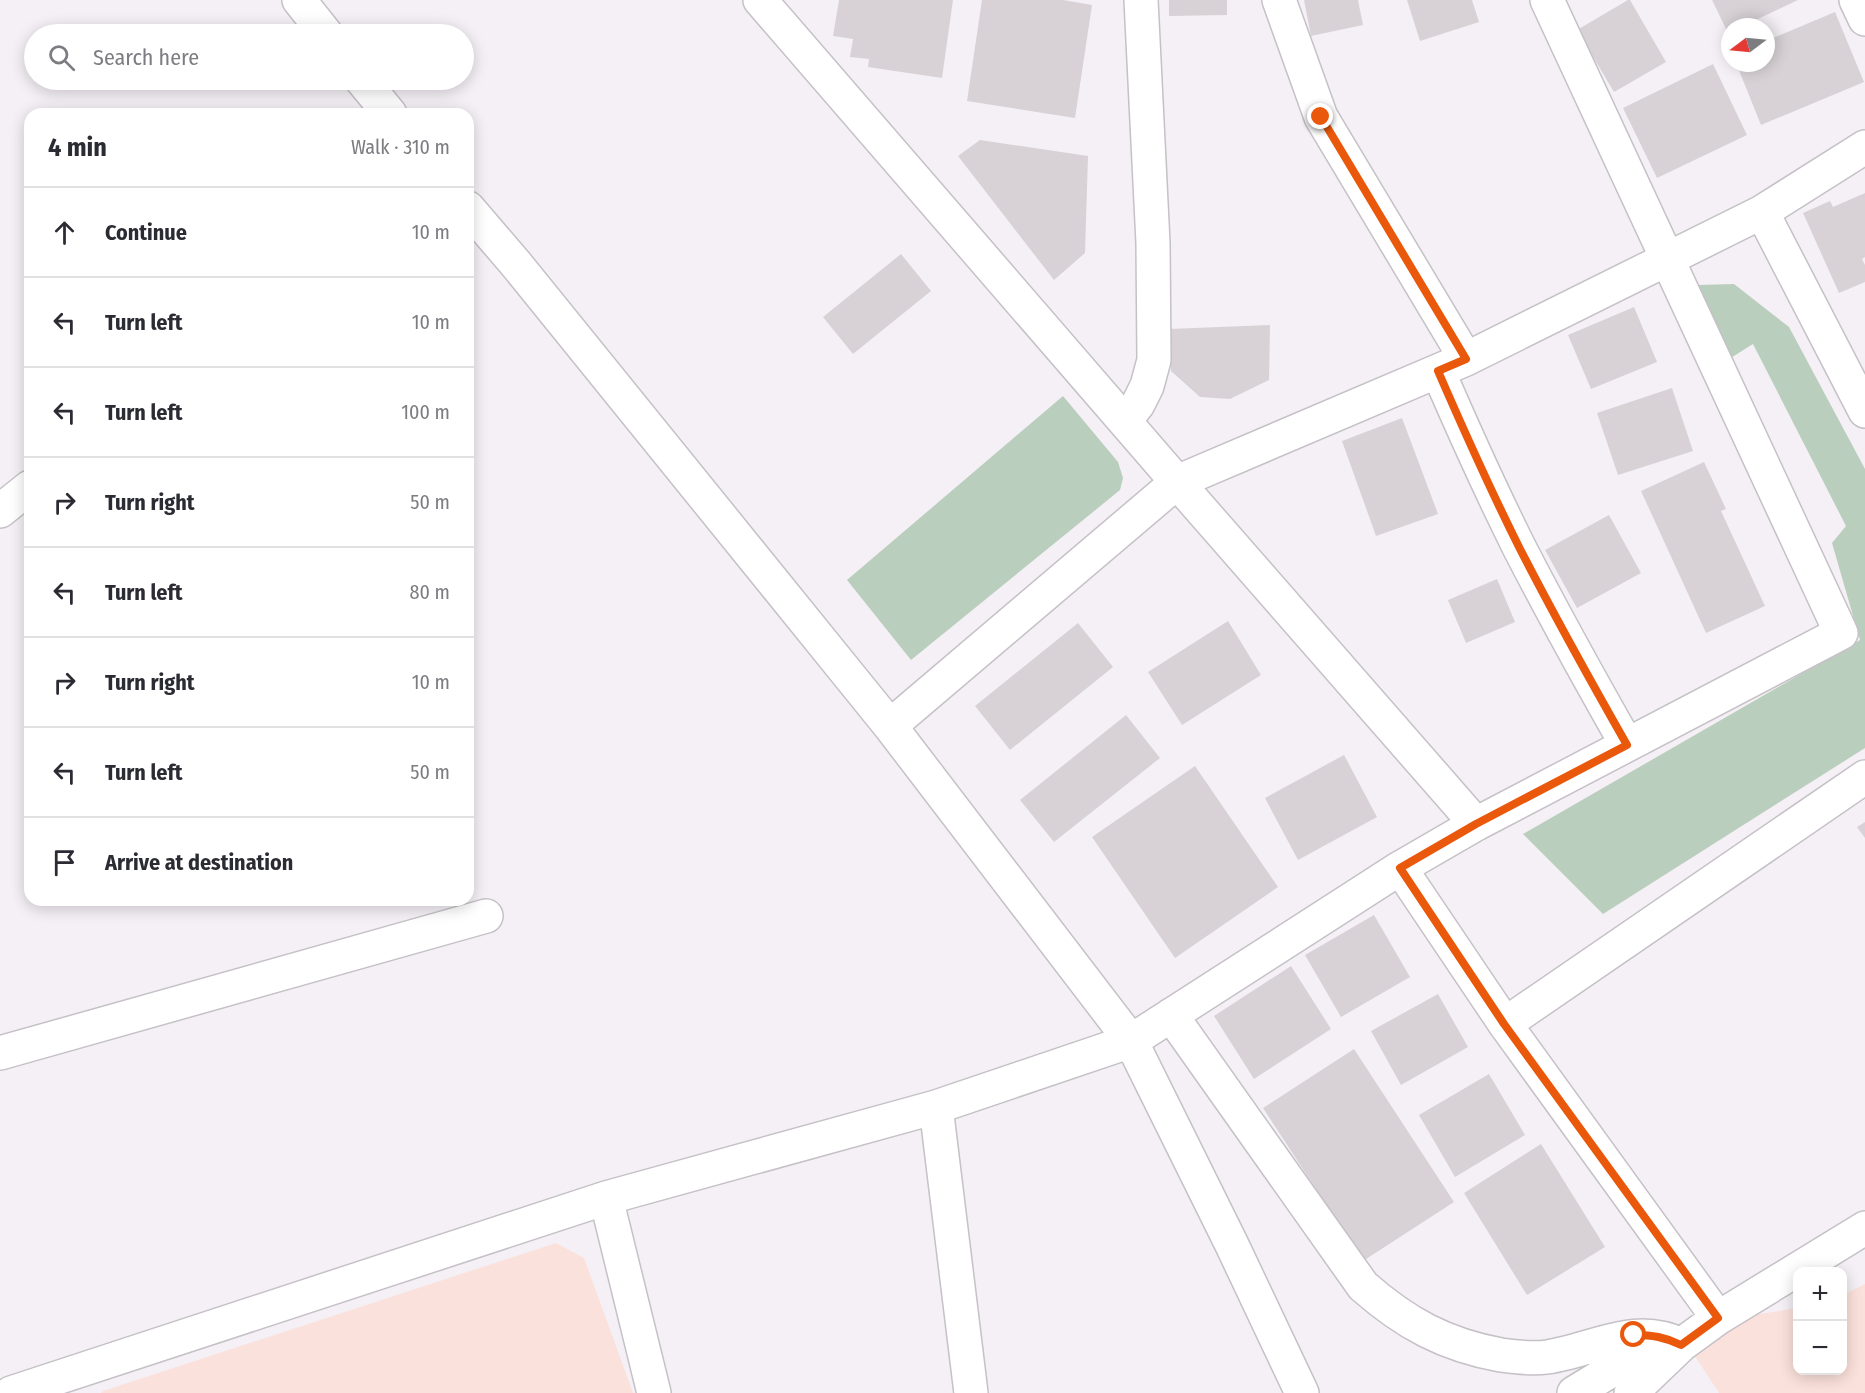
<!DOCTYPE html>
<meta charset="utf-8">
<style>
body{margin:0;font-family:"Fira Sans Condensed",sans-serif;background:#f7f7f7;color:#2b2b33}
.controls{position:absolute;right:18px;bottom:18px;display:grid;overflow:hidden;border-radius:12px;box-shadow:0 3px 15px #0003}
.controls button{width:54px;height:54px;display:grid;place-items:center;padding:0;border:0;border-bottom:2px solid #e1e1e2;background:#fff;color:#2b2b33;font:30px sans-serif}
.compass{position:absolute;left:1721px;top:18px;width:54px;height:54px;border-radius:50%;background:#fff;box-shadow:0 3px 15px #0003;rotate:254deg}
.stop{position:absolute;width:18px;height:18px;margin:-14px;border:4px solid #ea580c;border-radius:50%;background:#fff}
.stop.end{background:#ea580c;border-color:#fff;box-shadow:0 2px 6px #0008}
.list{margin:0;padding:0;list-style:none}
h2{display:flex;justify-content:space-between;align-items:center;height:78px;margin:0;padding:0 24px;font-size:26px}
h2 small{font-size:20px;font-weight:400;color:#7c7c81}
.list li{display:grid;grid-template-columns:39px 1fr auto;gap:18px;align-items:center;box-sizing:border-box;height:90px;padding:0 24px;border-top:2px solid #e1e1e2}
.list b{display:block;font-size:22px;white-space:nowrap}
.list em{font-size:20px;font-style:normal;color:#7c7c81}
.icon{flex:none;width:33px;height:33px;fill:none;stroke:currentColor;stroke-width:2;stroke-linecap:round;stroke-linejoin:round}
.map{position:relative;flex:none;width:1865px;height:1393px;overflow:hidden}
.search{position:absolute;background:#fff;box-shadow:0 3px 15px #0003;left:24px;top:24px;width:450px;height:66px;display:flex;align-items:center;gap:15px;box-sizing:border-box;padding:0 21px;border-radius:33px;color:#7c7c81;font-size:22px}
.panel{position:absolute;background:#fff;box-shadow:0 3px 15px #0003;left:24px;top:108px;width:450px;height:798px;border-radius:18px}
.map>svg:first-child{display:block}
.education{fill:#fbe1db}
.green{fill:#bacebd}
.building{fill:#d8d2d6}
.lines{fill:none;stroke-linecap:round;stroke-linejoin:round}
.minor-casing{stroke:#c5c1c7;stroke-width:36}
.minor{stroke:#fff;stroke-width:33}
.route{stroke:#ea580c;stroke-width:8}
</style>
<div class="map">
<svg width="1865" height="1393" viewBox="0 0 1865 1393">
<rect width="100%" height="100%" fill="#f4f0f5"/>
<path class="education" d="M556,1243L584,1258L633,1393H101L103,1391Z
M1865,1284V1393H1719L1693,1353L1754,1315L1797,1308L1798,1370H1842L1843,1295Z"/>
<path class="green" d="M1734,284L1789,327L1865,469V748L1603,914L1523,834L1860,640L1832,543L1846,526L1753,344L1729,359L1698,285Z
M1063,396L1118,462L1123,478L1120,490L911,660L847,580Z"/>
<path class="building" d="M839,0H953L942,78L868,67L869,59L850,57L853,39L833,36Z
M982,0H1063L1092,5L1075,118L967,101Z
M1169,0H1227V15L1169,16Z
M1304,0H1358L1363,25L1311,36Z
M1407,0H1472L1479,22L1420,41Z
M1628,0H1630L1666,62L1614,92L1577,30Z
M1712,0H1798L1741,27H1730V32L1728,33Z
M1835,12L1864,82L1761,125L1736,63H1766V41Z
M1713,64L1747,135L1657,178L1623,108Z
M980,140L1088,156L1085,253L1054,280L958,156Z
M1865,193V257L1862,259L1865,265V282L1839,293L1803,213L1830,201L1833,207Z
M901,254L931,291L853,354L823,317Z
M1634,307L1657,362L1591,389L1568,335Z
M1270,325L1269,380L1230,399L1200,397L1171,371L1169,329Z
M1672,388L1693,451L1618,475L1597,413Z
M1402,418L1438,514L1376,536L1342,441Z
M1704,462L1726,509L1721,511L1765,606L1706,633L1641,491Z
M1609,515L1641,573L1577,608L1545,550Z
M1497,579L1515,622L1466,643L1448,600Z
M1228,621L1261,675L1182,725L1148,672Z
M1078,623L1113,667L1010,750L975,706Z
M1126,715L1160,758L1054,842L1020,800Z
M1344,755L1377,817L1298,860L1265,798Z
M1195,766L1278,887L1175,958L1092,837Z
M1865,822V838L1857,827Z
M1374,915L1410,977L1341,1017L1305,955Z
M1291,966L1331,1029L1254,1079L1214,1016Z
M1438,994L1468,1047L1401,1085L1371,1031Z
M1354,1049L1454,1202L1363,1261L1263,1108Z
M1489,1074L1525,1135L1455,1177L1419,1115Z
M1541,1144L1605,1247L1527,1295L1464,1193Z"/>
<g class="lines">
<g class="minor-casing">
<path id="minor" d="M299,0L326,34
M760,0L1177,482L1476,824
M1279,0L1321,117L1466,359
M1856,0L1865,19
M362,80L390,114
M468,208L516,264L890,726L1131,1041L1232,1245L1302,1393
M1762,212L1865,411
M1438,371C1464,431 1491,491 1520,549C1554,615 1590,680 1627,745
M1125,421L1138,404L1147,386L1154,360L1153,243L1141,0
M0,511L30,487
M890,726L1177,482L1466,359L1762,212L1865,147
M1400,868L1505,1024L1718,1318
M1171,1015L1363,1286C1405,1323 1445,1345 1501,1355C1515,1357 1533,1359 1547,1357C1594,1350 1635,1322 1681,1345
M1505,1024L1865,777
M0,1053L486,916
M936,1107L971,1393
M606,1198L654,1393
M11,1393L606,1198L936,1107L1131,1041L1400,868L1476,824L1841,633L1547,0
M1574,1393L1625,1362L1676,1346
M1631,1393L1681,1345L1718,1318L1865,1228"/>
</g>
<use href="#minor" class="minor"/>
</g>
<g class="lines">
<path class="route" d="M1321,117L1466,359L1438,371C1464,431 1491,491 1520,549C1554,615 1590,680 1627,745L1476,824L1400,868L1504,1024L1718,1318L1681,1345C1665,1337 1652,1335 1634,1335"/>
</g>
</svg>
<div class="controls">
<button>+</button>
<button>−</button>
</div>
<svg class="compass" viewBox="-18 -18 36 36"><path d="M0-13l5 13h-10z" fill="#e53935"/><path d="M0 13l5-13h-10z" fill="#7c7c81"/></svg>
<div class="stop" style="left:1634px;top:1335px"></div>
<div class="stop end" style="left:1321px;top:117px"></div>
<div class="search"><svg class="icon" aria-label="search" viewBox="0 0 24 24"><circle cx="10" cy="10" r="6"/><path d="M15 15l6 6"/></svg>Search here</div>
<section class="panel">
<h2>4 min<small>Walk · 310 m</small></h2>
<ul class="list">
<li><svg class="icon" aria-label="ahead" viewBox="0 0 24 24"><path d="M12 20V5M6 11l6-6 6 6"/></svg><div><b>Continue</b></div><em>10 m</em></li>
<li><svg class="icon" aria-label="left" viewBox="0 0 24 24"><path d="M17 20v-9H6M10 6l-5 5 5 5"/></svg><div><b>Turn left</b></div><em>10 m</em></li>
<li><svg class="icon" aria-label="left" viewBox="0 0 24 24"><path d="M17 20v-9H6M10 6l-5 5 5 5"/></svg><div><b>Turn left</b></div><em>100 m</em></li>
<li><svg class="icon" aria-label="right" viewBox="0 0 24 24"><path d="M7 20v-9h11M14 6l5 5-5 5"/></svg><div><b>Turn right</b></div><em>50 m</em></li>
<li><svg class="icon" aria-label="left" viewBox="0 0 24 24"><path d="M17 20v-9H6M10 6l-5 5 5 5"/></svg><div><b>Turn left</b></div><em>80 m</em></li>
<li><svg class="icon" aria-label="right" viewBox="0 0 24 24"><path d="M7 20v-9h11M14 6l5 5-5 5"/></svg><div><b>Turn right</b></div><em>10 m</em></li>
<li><svg class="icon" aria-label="left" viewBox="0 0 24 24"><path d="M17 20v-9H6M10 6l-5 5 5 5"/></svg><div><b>Turn left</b></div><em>50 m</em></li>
<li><svg class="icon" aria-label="arrive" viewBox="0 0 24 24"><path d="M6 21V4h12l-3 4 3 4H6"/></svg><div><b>Arrive at destination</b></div></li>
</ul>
</section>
</div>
